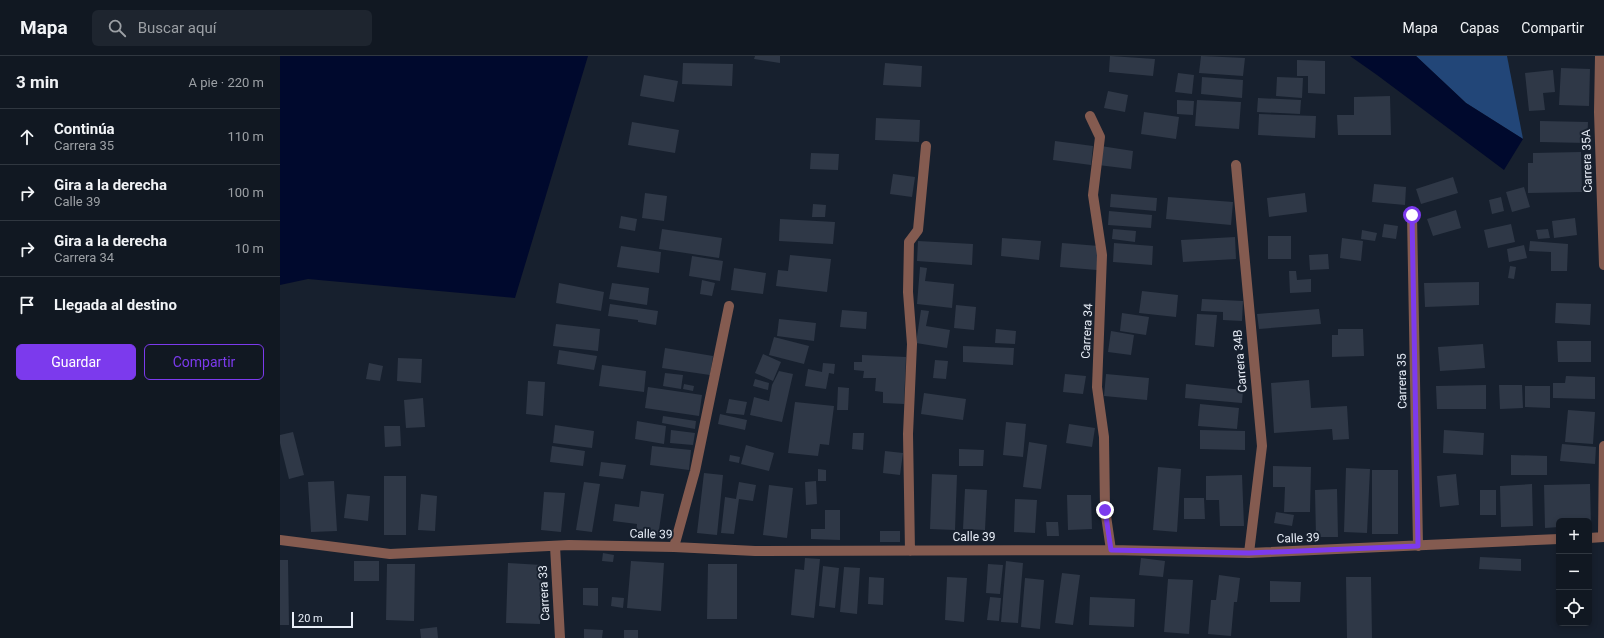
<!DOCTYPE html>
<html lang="es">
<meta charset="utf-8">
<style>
body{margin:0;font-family:Roboto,sans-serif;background:#1e252f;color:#f1f3f6}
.controls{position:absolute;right:12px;bottom:12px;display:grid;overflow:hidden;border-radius:6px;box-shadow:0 2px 6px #0003}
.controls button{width:36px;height:36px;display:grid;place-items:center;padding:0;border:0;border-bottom:1px solid #303740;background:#111822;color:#f1f3f6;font:20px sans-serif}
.scale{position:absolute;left:12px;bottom:10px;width:61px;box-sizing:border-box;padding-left:4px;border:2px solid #e8eef8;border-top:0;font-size:11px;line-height:14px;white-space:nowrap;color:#e8eef8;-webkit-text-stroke:3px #17202e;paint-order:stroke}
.stop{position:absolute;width:12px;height:12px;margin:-9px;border:3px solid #7c3aed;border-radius:50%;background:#fff}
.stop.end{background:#7c3aed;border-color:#fff;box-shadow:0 1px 4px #0008}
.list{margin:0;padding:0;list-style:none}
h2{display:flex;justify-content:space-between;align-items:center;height:52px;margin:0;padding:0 16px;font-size:17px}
h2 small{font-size:13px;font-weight:400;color:#9ca0a5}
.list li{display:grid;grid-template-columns:26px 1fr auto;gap:12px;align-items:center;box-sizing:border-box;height:56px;padding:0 16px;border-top:1px solid #303740}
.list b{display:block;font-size:15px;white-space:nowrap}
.list p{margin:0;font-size:13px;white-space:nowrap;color:#9ca0a5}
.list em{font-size:13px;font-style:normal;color:#9ca0a5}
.actions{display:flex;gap:8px;padding:12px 16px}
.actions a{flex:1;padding:9px 0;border:1px solid #7c3aed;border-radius:6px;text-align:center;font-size:14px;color:#7c3aed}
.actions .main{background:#7c3aed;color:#fff}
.icon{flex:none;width:22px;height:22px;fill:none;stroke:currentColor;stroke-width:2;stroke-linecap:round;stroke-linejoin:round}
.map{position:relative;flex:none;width:1324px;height:582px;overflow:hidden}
header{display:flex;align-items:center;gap:24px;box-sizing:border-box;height:56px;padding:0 20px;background:#111822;border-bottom:1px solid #303740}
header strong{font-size:19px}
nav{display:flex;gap:22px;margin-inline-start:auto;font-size:14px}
.search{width:280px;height:36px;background:#1e252f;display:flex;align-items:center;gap:10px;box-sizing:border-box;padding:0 14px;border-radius:6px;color:#9ca0a5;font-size:15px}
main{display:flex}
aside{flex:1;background:#111822}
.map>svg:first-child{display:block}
.green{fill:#224678}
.water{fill:#00092d}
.building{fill:#2f3847}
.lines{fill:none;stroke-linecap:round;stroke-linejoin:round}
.street{stroke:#845b50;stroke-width:10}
.route{stroke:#7c3aed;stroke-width:5}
.labels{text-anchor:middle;stroke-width:4;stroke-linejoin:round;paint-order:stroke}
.street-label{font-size:12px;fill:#e8eef8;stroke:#17202e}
</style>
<header>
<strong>Mapa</strong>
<div class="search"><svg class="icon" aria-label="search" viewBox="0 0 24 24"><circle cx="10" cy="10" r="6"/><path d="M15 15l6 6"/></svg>Buscar aquí</div>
<nav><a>Mapa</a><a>Capas</a><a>Compartir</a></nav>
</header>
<main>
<aside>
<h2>3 min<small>A pie · 220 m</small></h2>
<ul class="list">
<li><svg class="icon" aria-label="ahead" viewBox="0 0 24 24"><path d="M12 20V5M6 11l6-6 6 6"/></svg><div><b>Continúa</b><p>Carrera 35</p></div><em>110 m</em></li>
<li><svg class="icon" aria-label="right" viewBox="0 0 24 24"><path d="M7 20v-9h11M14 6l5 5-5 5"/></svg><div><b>Gira a la derecha</b><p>Calle 39</p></div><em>100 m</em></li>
<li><svg class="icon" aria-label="right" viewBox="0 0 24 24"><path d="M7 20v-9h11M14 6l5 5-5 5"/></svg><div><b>Gira a la derecha</b><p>Carrera 34</p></div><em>10 m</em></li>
<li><svg class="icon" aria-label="arrive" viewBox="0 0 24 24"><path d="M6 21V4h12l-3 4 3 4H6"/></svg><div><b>Llegada al destino</b></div></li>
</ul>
<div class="actions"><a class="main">Guardar</a><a>Compartir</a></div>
</aside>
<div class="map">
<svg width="1324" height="582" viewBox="0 0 1324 582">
<rect width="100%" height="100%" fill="#17202e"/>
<path class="green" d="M1136,0H1227L1243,83L1186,47Z"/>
<path class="water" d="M0,0H308L235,242L28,223L0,229Z
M1070,0H1136L1186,47L1243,83L1224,114L1097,19Z"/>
<path class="building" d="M475,0H500V7L474,3Z
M830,0L875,3L873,20L829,16Z
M921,0L965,2L963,20L919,17Z
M1017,4L1045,5V38L1028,37V20H1017Z
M403,7L453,8L452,30L402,28Z
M605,7L642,10L641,31L603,29Z
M1281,12L1310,13L1309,50L1279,49Z
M1273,14L1275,36L1263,37L1265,54L1249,55L1245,17Z
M898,17L914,19L912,38L895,36Z
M364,19L398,25L394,46L360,40Z
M922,21L963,24L962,42L921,38Z
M997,21L1023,22L1022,42L996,40Z
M828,35L848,39L845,56L824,52Z
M1110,40L1111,79H1058L1057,59H1074V41Z
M978,42L1021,44L1020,58L977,56Z
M897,44L914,45L913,59L897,58Z
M917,44L961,46L959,73L915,70Z
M864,56L899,61L896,83L861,78Z
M979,58L1036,60L1035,82L978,79Z
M596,62L640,64L639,86L595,84Z
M1260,65L1308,66L1307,87L1260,86Z
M352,66L399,74L395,97L348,89Z
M775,85L813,90L811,109L773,104Z
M821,90L853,95L851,113L818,109Z
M1301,96L1302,136L1248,137V107H1253V97Z
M531,97L559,98L558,114L530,113Z
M613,118L635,121L632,141L610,138Z
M1173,121L1178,137L1141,148L1136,133Z
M1094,128L1126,131L1125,149L1092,146Z
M1244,131L1250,151L1232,156L1226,136Z
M365,137L387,140L384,165L362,162Z
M1025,137L1027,156L989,161L987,142Z
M831,138L877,142L876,155L830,151Z
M888,141L953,146L951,169L886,163Z
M1221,141L1224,155L1212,158L1209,144Z
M533,148L546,149L545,161H532Z
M1176,154L1181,172L1153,180L1147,163Z
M829,155L872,159L871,172L828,169Z
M341,160L357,163L355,175L339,172Z
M1295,162L1297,179L1274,182L1272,165Z
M500,163L555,166L553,188L499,185Z
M1104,168L1118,170L1116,183L1102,181Z
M1231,168L1235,186L1208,192L1204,174Z
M382,173L442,182L439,202L379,193Z
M833,173L856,175L855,186L832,183Z
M1268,173L1270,182L1258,183L1256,174Z
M1082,174L1097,177L1095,185L1081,183Z
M988,180H1011V203H988Z
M955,181L956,203L903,206L901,184Z
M722,182L761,185L759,204L721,200Z
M1062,182L1083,185L1081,205L1060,202Z
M638,185L693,188L692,209L637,205Z
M1250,185L1288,188L1287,215H1271V196L1249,195Z
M782,187L819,190L817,214L780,211Z
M834,187L873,190L872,209L833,206Z
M1244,189L1247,202L1229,206L1227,193Z
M341,190L381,196L379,217L337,211Z
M1048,198L1049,213L1030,214L1029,199Z
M510,199L551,203L547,236L496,230L498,214L508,215Z
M412,200L443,205L440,225L409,220Z
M1230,210L1236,211L1234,223L1228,222Z
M640,211L647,212L645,225L674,228L672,252L637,248Z
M454,212L486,217L483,238L451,234Z
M1009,215H1016L1017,224L1031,223V236L1010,237Z
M422,224L435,227L432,240L420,238Z
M1199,226V249L1145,251L1144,227Z
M279,227L324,236L321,255L276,247Z
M332,227L369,232L367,249L329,243Z
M862,235L898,239L896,261L859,257Z
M922,243L963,245L962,265L943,264V256L921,255Z
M1276,247L1311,248L1310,269L1275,267Z
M330,248L378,255L376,269L358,266V264L328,260Z
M676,249L696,251L694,274L674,272Z
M1039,253L1041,268L979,273L977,258Z
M562,254L587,256L586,273L560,271Z
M641,254L649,255L646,270L670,274L667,292L636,287Z
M842,257L869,261L866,279L840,275Z
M917,258L937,259L934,291L915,289Z
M499,263L536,267L534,285L497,280Z
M276,268L320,273L318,295L273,290Z
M716,273L736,275L735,288L715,287Z
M1058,273H1083L1084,300L1052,301V279H1058Z
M831,275L854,279L851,299L828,296Z
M494,281L529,290L524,308L489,299Z
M1277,285H1311V306H1278Z
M1203,288L1205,312L1160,315L1158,291Z
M683,290L734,292L733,309L683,306Z
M385,292L433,300L430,319L382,312Z
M279,294L317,300L314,314L277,308Z
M483,298L501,306L493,325L475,317Z
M582,299L626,301L624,348L603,347V336L595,335L596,322H583L584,315L574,314V306H582Z
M118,302L142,303L141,327L117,325Z
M655,304L668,305L666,323L653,322Z
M89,307L103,310L100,325L86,323Z
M543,307L555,308L554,318L549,317L546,333L525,330L528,313L542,316Z
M322,309L366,315L364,336L319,330Z
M499,315L513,318L502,366L470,359L474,341L489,345L492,329Z
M385,317L403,319L401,333L383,330Z
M785,318L806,320L803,338L783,336Z
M826,318L869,322L867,344L824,340Z
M1286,320L1315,321V343L1273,342V327H1285Z
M475,323L489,327L488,334L473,330Z
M1029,324L1031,352L1067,350L1069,383L1053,384L1052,373L994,377L991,327Z
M248,325L265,326L263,360L246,358Z
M404,328L414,330L413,335L403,333Z
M906,328L963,334L962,347L905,342Z
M1206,329V353H1157L1156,330Z
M1219,329H1242L1243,352L1220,353Z
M1245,330H1270V352L1245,351Z
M368,331L422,339L419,360L365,352Z
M558,331L569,332L568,354H557Z
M644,337L686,343L683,364L641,358Z
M143,342L145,371L126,372L124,344Z
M449,343L467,346L464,359L446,357Z
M515,346L554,350L549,389L540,388L538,400L508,397Z
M920,348L959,352L957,373L918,370Z
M1288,354L1315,356L1313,388L1285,386Z
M440,358L467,364L465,374L438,368Z
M383,360L416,365L415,373L382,367Z
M357,365L386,370L384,388L355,383Z
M726,366L746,368L743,401L723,399Z
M789,368L815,372L812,391L786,387Z
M275,369L314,375L312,392L273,387Z
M104,370H120L121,390L105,391Z
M391,374L415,377L413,389L390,387Z
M920,374L965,375V394L920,393Z
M1164,374L1204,377L1203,399L1163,397Z
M13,376L24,419L9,423L0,387V379Z
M573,377H584L583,394L572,393Z
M749,386L767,389L761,433L743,431Z
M1282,388L1316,391L1315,408L1280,405Z
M466,389L494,397L489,415L461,408Z
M272,390L305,395L303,410L270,406Z
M372,390L411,394L409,414L370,409Z
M679,393L704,394L703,410H679Z
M605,395L623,397L620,419L603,417Z
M450,399L460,401L459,407L449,405Z
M1231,399L1267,400V419H1231Z
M321,406L346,409L343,423L319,420Z
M993,410L1031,411L1030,456H1004L1005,431H993Z
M878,411L901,413L897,476L873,474Z
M1066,412L1090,413L1087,477L1064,476Z
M538,413L546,414V425H538Z
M1092,414H1118V478H1092Z
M424,417L443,419L437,479L417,477Z
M652,418L677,419L675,474L650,473Z
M1176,418L1179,449L1160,451L1157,420Z
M962,419L964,470H940L939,444H926V420Z
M104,420H126V479H104Z
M54,425L57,475L31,476L28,426Z
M536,425L537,448L526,449L525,426Z
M304,426L320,428L312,476L296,474Z
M459,426L476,429L473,445L459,443L454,478L441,477L445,441L456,443Z
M1252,428L1253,470L1221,471L1220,430Z
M1310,428L1311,471H1309V465H1279V471L1265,472L1264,429Z
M489,429L513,432L507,482L483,479Z
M685,433L707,434L705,474L683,473Z
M1057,433L1058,481H1036L1035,434Z
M1200,434H1216V459H1200Z
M361,435L384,438L378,481L356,478L357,468L333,465L335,448L359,451Z
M264,436L285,437L281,476L261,474Z
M67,438L90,440L88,465L64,462Z
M141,438L157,440L155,475L138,474Z
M787,439H811L812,473L788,474Z
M904,442H924L925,463H904Z
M735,443L757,444L755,477L734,476Z
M545,454H560V484L531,483V473H545Z
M996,456L1014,459L1012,470L994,467Z
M766,466H778L779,480H767Z
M600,475H620V486H600Z
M323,497L334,499L333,506L322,505Z
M1200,501L1241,503V515L1199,513Z
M525,502L540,503L534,562L511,559L515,513L524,514Z
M861,502L885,505L883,521L859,519Z
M0,504H8L9,569H0Z
M74,505H99V525H74Z
M351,505L384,507L381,555L347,552Z
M726,505L743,507L738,567L721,566Z
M228,507L262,509L260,568L226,567Z
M107,508H135L134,565L106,564Z
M428,508H457V563H427Z
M708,508L723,509L720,538L706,537Z
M543,510L559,512L555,552L539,550Z
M564,511L580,512L577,558L560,556Z
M782,517L800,519L793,569L775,567Z
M939,519L960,522L957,546H954L951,580L928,578L931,544H936Z
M589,521L604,522L603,549L588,548Z
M667,521L687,522L684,566L665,564Z
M1066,521H1091L1092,582H1067Z
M745,522L764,524L760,573L741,571Z
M888,523L913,524L909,578L884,576Z
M990,525L1021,526L1020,546H990Z
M303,532H318V550L303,549Z
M332,541L344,542L343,552L331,550Z
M710,541L721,542L719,565L707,564Z
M810,541L855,543L854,571L809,569Z
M157,571L158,582H141L140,573Z
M304,573L323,574L322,582H304Z
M344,574H358V582H344Z"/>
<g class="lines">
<path class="street" d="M1320,0L1319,56L1324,209
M810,60L820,81L813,139L822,199L817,331L824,381L825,453L831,494
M956,109L982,390L969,497
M1132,159L1138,490
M1323,481L1324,390
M1309,482L1324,481
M0,484L110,498L289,489L394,491L475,495L831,494L969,497L1279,483
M275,490L280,582
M394,491L415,415L449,250
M630,495L628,378L632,288L628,236L629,186L638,174L646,90"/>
</g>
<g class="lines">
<path class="route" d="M825,454L831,494L969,497L1138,490L1132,159"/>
</g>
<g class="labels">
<g class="street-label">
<text transform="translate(1307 105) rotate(-92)" y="4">Carrera 35A</text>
<text transform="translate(807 275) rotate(-87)" y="4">Carrera 34</text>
<text transform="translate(960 305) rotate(-95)" y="4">Carrera 34B</text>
<text transform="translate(1122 325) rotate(-91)" y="4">Carrera 35</text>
<text transform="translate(371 478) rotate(1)" y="4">Calle 39</text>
<text x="694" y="485">Calle 39</text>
<text transform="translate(1018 482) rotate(-2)" y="4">Calle 39</text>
<text transform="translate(264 537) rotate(-93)" y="4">Carrera 33</text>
</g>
</g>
</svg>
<div class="controls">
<button>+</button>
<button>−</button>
<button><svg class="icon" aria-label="locate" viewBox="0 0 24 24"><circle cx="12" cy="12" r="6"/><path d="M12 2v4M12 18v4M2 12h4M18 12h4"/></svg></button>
</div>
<div class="scale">20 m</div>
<div class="stop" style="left:1132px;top:159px"></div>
<div class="stop end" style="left:825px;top:454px"></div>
</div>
</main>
